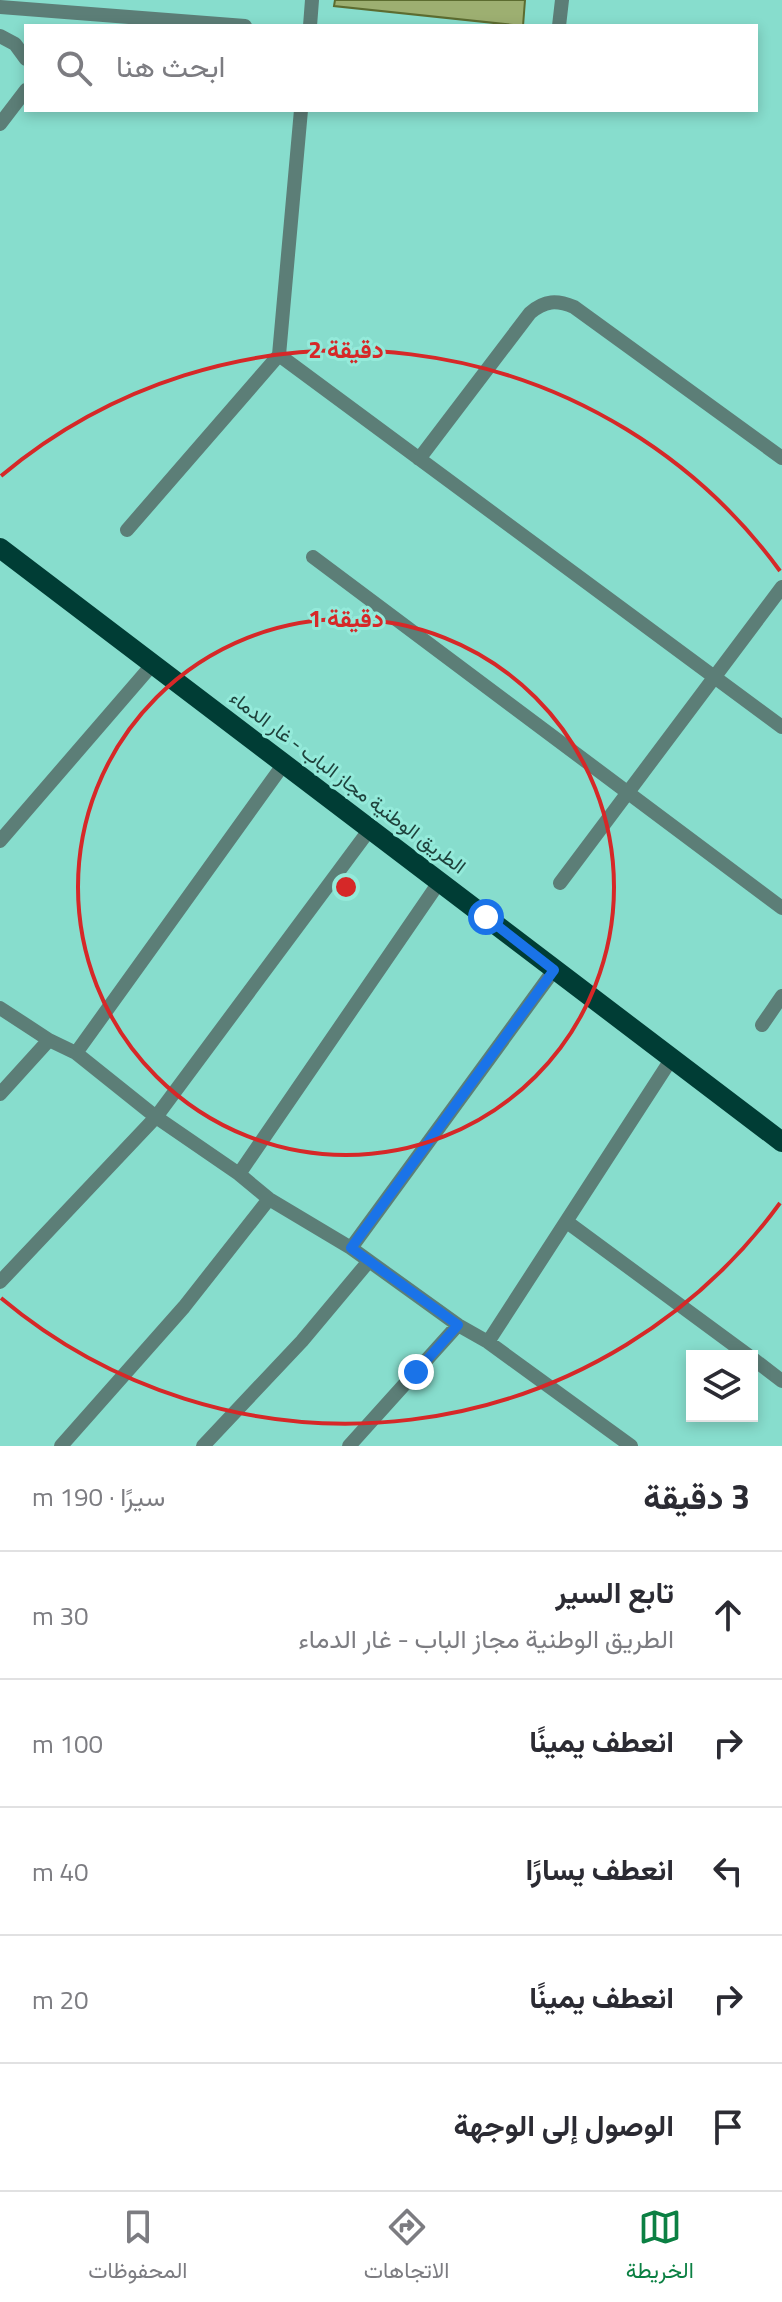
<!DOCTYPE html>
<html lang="ar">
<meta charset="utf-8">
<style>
body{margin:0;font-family:"Titillium Web",Vazirmatn,sans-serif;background:#f7f7f7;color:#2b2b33;direction:rtl}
.controls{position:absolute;right:24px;bottom:24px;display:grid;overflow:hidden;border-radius:0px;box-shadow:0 4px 12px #0003}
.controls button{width:72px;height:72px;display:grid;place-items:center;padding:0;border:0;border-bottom:2px solid #e1e1e2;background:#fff;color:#2b2b33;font:40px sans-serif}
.stop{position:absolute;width:24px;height:24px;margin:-18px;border:6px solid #1a73e8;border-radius:50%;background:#fff}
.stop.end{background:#1a73e8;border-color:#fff;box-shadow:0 2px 8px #0008}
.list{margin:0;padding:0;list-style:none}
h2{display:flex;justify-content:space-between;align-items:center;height:104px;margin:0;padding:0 32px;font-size:34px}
h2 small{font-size:26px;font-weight:400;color:#7c7c81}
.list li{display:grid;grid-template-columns:52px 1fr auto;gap:24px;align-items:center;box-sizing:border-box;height:128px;padding:0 32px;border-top:2px solid #e1e1e2}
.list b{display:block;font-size:30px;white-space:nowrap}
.list p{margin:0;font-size:26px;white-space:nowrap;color:#7c7c81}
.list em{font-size:26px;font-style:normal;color:#7c7c81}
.icon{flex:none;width:44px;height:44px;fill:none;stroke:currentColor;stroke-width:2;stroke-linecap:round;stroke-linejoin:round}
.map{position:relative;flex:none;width:782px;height:1446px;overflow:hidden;direction:ltr}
.search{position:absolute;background:#fff;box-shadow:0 4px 12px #0003;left:24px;right:24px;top:24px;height:88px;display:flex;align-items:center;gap:20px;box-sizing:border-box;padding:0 28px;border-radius:0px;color:#7c7c81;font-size:30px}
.sheet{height:744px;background:#fff}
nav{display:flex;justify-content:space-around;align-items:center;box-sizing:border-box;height:112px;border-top:2px solid #e1e1e2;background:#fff;font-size:22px;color:#7c7c81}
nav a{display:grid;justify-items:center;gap:4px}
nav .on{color:#0b8043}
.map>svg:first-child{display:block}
.building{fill:#9daf71;stroke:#5c6c30;stroke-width:2}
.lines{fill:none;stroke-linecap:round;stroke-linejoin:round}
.minor{stroke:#5c7e77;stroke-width:14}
.major{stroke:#003d35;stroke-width:20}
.route{stroke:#1a73e8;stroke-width:10}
.ring{fill:none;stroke:#d62828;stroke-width:4}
.labels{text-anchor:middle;stroke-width:6;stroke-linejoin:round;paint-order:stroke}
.street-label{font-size:20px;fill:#1e423c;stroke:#94eada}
.centre{fill:#d62828;stroke:#94eada;stroke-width:4}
.ring-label{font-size:24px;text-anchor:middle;font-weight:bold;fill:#d62828;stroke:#94eada;stroke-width:6;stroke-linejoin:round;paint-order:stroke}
</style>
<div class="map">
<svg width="782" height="1446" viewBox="0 0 782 1446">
<rect width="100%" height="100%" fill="#87ddcd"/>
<path class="building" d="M335,0H525L523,26L334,6Z"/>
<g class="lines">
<path class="minor" d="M0,7L245,26
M310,26L312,0
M559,26L562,0
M0,36L15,44L26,59
M0,124L26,90
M279,355L782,727
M419,459L530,313C545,300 557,300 574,307L782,458
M127,530L279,355L301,110
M313,557L782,908
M0,841L152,665
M560,883L782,587
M0,1008L49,1040L76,1053L156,1117L239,1174L269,1199L351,1248L458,1325L488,1342L631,1446
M762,1025L782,996
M76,1053L283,765
M0,1094L49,1040
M239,1174L440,881
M567,1222L749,1356
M351,1248L554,970
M0,1282L156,1117L370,829
M488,1342L672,1058
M752,1358L782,1381
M61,1446L184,1307L269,1199
M203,1446L302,1341L369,1261
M349,1446L458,1325"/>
<path class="major" d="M0,548L782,1142"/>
</g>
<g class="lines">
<path class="route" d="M416,1372L458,1325L351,1248L554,970L486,917"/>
</g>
<g class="ring">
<circle cx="346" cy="887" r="268"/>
<path d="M780 1203A537 537 0 0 1 1 1298M1 476A537 537 0 0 1 780 571"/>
</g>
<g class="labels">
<g class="street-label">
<text transform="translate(348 782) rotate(37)" y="7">الطريق الوطنية مجاز الباب - غار الدماء</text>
</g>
</g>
<circle cx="346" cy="887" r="12" class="centre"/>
<g class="ring-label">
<text x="346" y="358">2 دقيقة</text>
<text x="346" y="627">1 دقيقة</text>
</g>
</svg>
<div class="controls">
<button><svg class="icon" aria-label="layers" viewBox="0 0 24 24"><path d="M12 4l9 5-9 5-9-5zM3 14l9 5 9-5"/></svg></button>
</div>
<div class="stop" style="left:486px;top:917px"></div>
<div class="stop end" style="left:416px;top:1372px"></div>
<div class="search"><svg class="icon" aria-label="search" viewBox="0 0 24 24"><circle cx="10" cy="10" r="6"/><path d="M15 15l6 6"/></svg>ابحث هنا</div>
</div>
<section class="sheet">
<h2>3 دقيقة<small>سيرًا · 190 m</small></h2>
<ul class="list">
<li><svg class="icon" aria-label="ahead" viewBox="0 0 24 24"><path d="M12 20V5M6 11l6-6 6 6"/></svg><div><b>تابع السير</b><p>الطريق الوطنية مجاز الباب - غار الدماء</p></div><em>30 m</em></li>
<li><svg class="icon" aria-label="right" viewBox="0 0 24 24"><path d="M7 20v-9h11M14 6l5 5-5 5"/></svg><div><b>انعطف يمينًا</b></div><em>100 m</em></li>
<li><svg class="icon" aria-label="left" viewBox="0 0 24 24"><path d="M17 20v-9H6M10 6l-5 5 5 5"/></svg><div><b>انعطف يسارًا</b></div><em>40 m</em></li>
<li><svg class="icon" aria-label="right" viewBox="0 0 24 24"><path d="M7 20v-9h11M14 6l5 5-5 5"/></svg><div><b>انعطف يمينًا</b></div><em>20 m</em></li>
<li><svg class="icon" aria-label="arrive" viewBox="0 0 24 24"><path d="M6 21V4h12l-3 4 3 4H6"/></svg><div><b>الوصول إلى الوجهة</b></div></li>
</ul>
</section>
<nav>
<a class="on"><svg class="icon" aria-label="map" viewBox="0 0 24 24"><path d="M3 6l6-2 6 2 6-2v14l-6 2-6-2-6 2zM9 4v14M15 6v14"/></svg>الخريطة</a>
<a><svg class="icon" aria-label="directions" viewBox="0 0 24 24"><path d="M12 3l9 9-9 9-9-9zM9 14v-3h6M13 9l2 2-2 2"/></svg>الاتجاهات</a>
<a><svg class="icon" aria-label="saved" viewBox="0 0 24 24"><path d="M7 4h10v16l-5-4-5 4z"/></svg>المحفوظات</a>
</nav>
